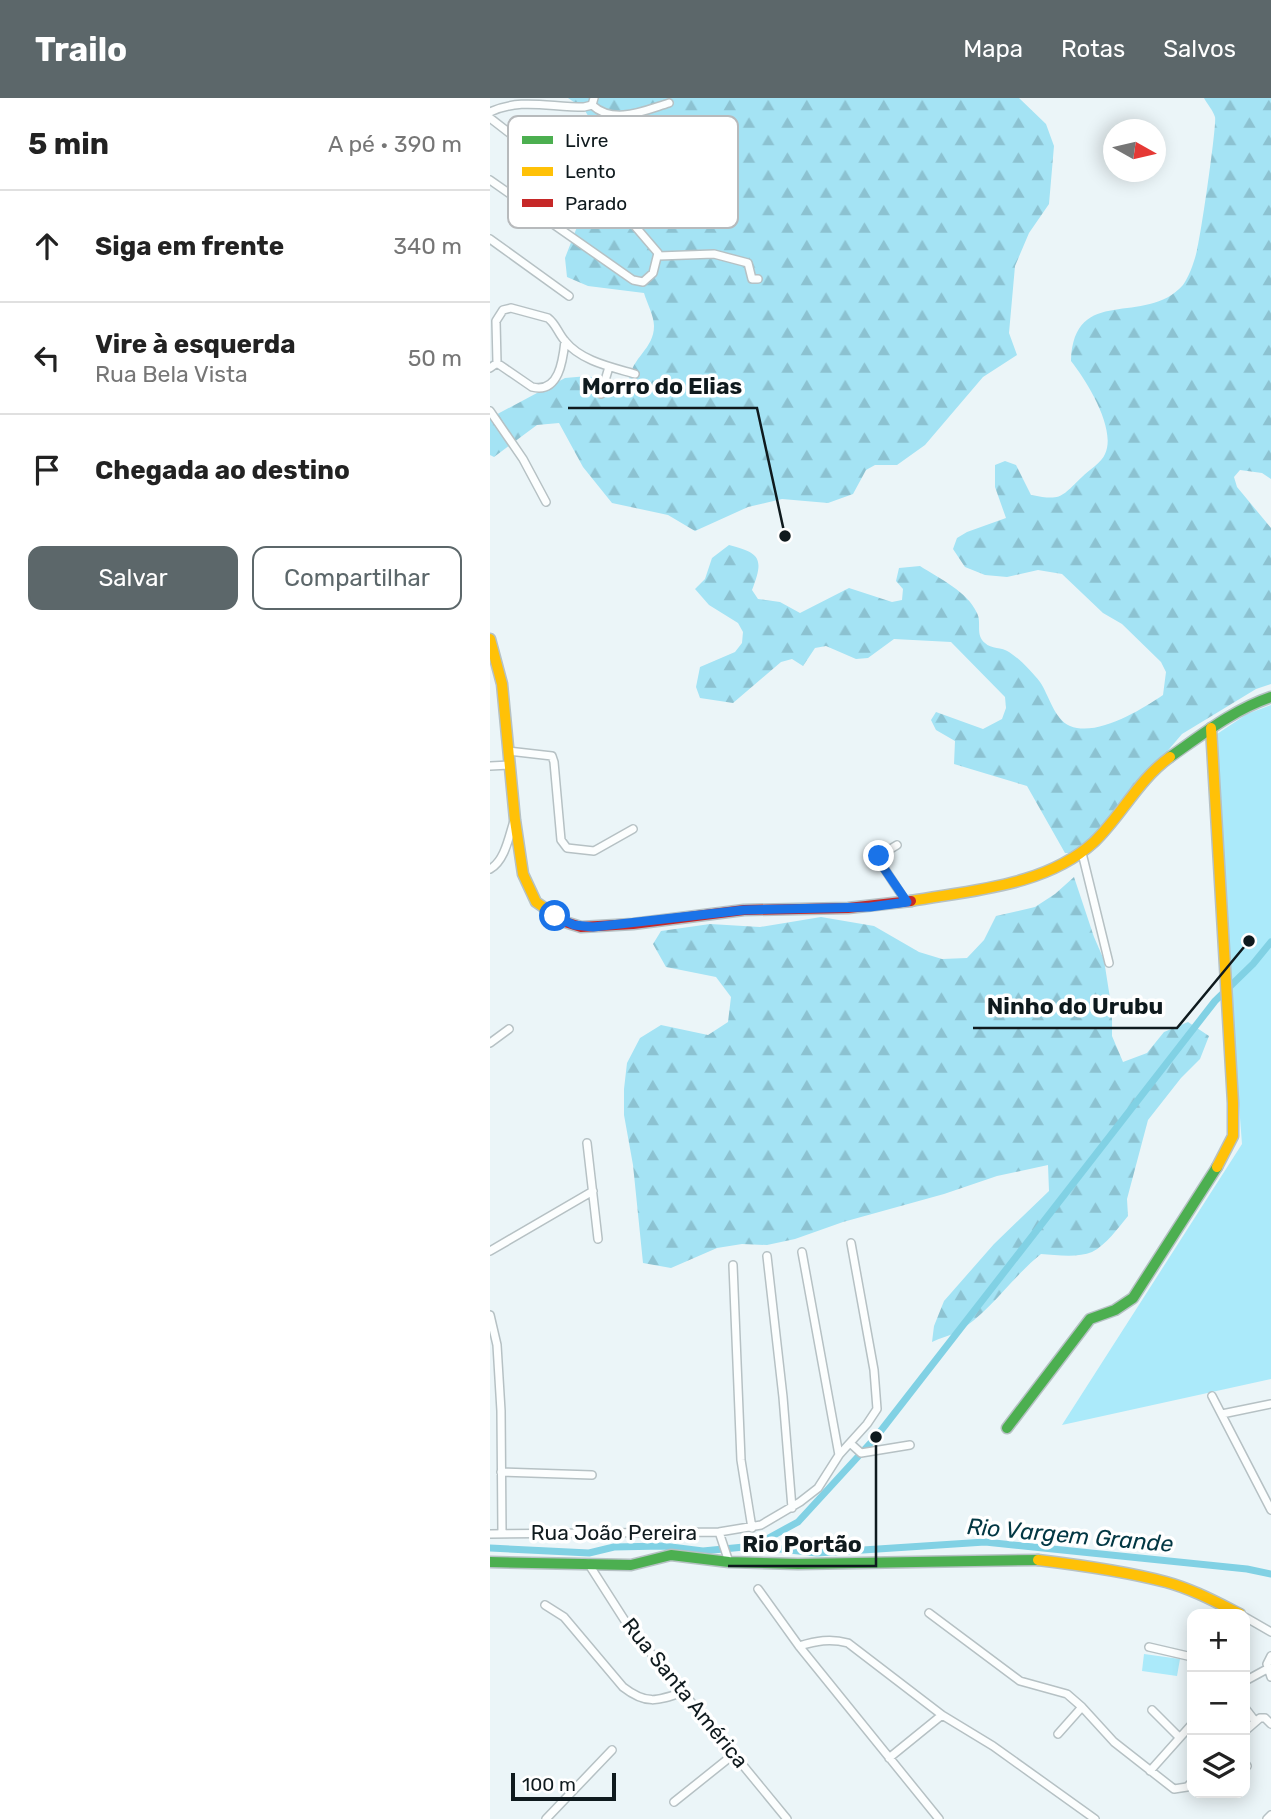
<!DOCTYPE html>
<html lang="pt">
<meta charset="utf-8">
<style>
body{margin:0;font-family:Rubik,sans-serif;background:#f2f2f2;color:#222}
.controls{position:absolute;right:21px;bottom:21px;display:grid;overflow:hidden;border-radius:14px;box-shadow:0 4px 18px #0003}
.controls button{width:63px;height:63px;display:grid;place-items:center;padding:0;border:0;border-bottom:2px solid #e0e0e0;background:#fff;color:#222;font:35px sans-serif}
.compass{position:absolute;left:613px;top:21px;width:63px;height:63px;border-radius:50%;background:#fff;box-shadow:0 4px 18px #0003;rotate:98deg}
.scale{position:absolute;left:21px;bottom:18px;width:105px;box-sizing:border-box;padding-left:7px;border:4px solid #0f1a1e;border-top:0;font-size:19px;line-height:24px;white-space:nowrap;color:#0f1a1e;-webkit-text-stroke:5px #fff;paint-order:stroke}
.stop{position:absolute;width:21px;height:21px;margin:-16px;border:5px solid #1a73e8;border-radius:50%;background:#fff}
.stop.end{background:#1a73e8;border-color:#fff;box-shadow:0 2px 7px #0008}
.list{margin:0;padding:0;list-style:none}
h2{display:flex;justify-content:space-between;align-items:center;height:91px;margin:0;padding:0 28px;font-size:30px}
h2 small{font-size:23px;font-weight:400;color:#767676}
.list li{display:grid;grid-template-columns:46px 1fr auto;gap:21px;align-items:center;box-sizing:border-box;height:112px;padding:0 28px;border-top:2px solid #e0e0e0}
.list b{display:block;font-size:26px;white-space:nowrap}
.list p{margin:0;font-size:23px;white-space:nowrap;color:#767676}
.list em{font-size:23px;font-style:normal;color:#767676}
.actions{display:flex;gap:14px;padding:21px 28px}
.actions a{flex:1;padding:16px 0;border:2px solid #5c676a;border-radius:14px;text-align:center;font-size:24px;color:#5c676a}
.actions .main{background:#5c676a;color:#fff}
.icon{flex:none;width:38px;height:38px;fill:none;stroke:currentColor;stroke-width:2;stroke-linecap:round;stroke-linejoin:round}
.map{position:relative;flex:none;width:781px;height:1721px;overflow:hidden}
header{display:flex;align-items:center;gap:42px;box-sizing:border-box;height:98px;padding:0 35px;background:#5c676a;color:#fff}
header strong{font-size:33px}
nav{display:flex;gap:38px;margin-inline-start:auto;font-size:24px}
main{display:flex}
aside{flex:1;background:#fff}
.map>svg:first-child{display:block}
.forest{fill:url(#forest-firs)}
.pitch{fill:#abeafa}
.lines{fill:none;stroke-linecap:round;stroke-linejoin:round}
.canal{stroke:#81d1e4;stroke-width:7}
.street-casing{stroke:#b6c1c4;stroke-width:10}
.fast-casing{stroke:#b6c1c4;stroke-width:13}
.slow-casing{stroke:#b6c1c4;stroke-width:13}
.jam-casing{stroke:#b6c1c4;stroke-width:13}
.street{stroke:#fcfefe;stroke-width:7}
.fast{stroke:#4caf50;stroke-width:10}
.slow{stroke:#ffc107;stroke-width:10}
.jam{stroke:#c62828;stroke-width:10}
.route{stroke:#1a73e8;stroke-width:9}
.labels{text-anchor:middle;stroke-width:7;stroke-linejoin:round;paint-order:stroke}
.street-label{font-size:21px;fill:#0f1a1e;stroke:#fff}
.water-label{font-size:23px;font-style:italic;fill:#023743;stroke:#fff}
.key{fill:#fff;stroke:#b7babc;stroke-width:2}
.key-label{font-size:19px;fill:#0f1a1e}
.leader{fill:none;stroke:#0f1a1e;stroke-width:2.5}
.callout-dot{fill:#0f1a1e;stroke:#fff;stroke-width:2.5}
.callout-label{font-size:23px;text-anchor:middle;font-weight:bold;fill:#0f1a1e;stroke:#fff;stroke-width:7;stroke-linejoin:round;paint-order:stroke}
</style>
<header>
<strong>Trailo</strong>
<nav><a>Mapa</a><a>Rotas</a><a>Salvos</a></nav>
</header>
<main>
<aside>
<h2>5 min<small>A pé · 390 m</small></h2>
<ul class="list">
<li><svg class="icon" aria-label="ahead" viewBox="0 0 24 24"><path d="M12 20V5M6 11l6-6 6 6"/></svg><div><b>Siga em frente</b></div><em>340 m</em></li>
<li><svg class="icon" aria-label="left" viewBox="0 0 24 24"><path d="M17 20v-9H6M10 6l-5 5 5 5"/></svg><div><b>Vire à esquerda</b><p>Rua Bela Vista</p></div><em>50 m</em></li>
<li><svg class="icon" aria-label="arrive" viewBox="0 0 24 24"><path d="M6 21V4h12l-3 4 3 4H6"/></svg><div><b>Chegada ao destino</b></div></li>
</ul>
<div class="actions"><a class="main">Salvar</a><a>Compartilhar</a></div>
</aside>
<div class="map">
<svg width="781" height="1721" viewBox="0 0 781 1721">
<defs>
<pattern id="forest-firs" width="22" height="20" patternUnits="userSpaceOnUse" patternTransform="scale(1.75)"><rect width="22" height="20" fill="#a4e3f4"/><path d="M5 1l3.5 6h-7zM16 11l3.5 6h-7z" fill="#8cc2d1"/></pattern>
</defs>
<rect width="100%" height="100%" fill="#ebf5f8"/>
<path class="forest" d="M78,0H529L556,26L564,48L559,106L539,135L525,168L519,235L527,257L493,279L435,347L407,367H385L376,372L363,396L338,405L292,401L258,409L205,433L178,417L122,405L93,369L69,325L47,327L4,359L0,357V320L75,280L98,278L130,288L139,282C142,259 164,251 164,228C164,218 157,205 154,195L98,188L77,179L75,160L92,116L100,21L94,11Z
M714,0H781V381L772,375L750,372L744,379L747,389L781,430V586L766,591L692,636L600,744L587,755H575L537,688L464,666L465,643L446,632L441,622L446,614L493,631L512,621L516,610L515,599L461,544L404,541L378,560L366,561L336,548L325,550L313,568L302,561L291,564L243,605L210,600L206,589L210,569L245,554L252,545L253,534L248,525L219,507L205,491L215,481L222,460L239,447C271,455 274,461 262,492L268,501L290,504L310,515L359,490L402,504L412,502L413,491L406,483L409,470L430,468C450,481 477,493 487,515C492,525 485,537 495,545C501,551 512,549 519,554C530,561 542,574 550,584C559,597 564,621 580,628C607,639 651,612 673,597L676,574L671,564L632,526L613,515L572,476L548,472L517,479L495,477L475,469L463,451L467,440L477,434L516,420L505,389V367L515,363L526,367L541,397C572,403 571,399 592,379C599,372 612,364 615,356C627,331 596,282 581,263C584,185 655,230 693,187C699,179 705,162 707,152C711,138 727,26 725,19C723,12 717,6 714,0Z
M584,779L604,839L614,862L622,913V938L633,964L657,955L674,934L698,924L719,938L710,961L691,980L658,1022L637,1101L638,1118C628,1130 616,1147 602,1154C588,1160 566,1157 551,1156C522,1179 498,1217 467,1234C459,1238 450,1240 442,1244L444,1228L454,1203L504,1146L559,1093L558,1067L507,1078L454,1096L353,1124L305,1141L277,1147L252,1146L227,1150L181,1170L153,1165L143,1067L134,1017V991L137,965L150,940L171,927L218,937L238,924L241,899L226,879L176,869L163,846L171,833L220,826L270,829L331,819L384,828L429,854L452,861L477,860L494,842L506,818L545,809L565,796Z"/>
<path class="pitch" d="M781,607V1281L572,1327L752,1046L721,640L757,616Z
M654,1556L690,1561L687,1578L652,1573Z"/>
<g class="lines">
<path class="canal" d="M264,1448L308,1424L386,1339L725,903L763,866L781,844
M0,1450L99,1455L124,1449L173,1448L213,1453L264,1448L327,1455L495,1444L757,1471L781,1476"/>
<g class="street-casing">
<path id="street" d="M102,7C124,27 153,13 179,5
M0,14C30,0 58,9 94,9L102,7L104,0
M0,20L62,68
M0,82L143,182L153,184L163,175L168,155L126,106
M0,141L79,198
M168,158L224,156L258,165L262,181H268
M7,265L42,289C69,296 73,262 75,243
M0,270L7,265L6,223L13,212L21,210L58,220C66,226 68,235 75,243C91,263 121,269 145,276
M111,296L119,269
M0,313L33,361L56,404
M18,653L62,658L64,664L71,742L77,750L104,753L143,731
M0,668L20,667
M407,747L389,758L388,761L417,805
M592,755L619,865
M0,771C15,763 19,738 24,723
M0,945L19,931
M97,1045L108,1141
M0,1153L103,1093
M312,1154L349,1357
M277,1158L293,1299L302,1410
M243,1167L251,1362L262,1430
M0,1217L7,1247L11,1313L12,1435
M722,1298L781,1412
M732,1316L781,1306
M360,1345L371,1355L420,1347
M11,1374L102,1377
M229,1434L239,1464
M0,1436L229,1434L271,1427L310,1404L328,1390L349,1357L377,1326L387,1311L384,1272L361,1145
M98,1465L137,1526L297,1721
M268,1491L309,1548L449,1721
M55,1507L74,1519L133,1589C156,1607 167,1603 193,1594
M439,1515L530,1583L577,1596L592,1609L624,1644L684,1691L697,1689L702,1684
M755,1519L781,1534
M309,1548C326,1543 340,1540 358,1545L452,1617L503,1648L605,1721
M659,1549L702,1559
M781,1558L777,1566L781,1579
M755,1583L777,1571
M755,1610L765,1623
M662,1612L689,1639
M755,1633L770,1620H775L781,1626
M568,1636L592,1609
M399,1660L452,1617
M755,1665L757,1668
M660,1673L702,1626
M184,1704L244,1656
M56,1721L122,1652
M777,1721L781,1717"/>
</g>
<g class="fast-casing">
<path id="fast" d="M680,659C713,636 743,612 781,599
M517,1330L600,1221L625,1212L643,1200L727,1069
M0,1464L141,1467L181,1457L239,1464L308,1466L548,1462"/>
</g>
<g class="slow-casing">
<path id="slow" d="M0,541L12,586L25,722L33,776L46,804L62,815
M721,630L743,1005V1038L727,1069
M421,803C483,792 556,788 604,744C632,717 648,682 680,659
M548,1462C590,1467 634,1473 676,1484C702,1491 726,1504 750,1516"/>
</g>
<g class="jam-casing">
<path id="jam" d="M62,815L75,824L91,829L143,826L254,812L358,810L421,803"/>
</g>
<use href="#street" class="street"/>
<use href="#fast" class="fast"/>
<use href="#slow" class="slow"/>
<use href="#jam" class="jam"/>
</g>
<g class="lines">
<path class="route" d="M65,818L84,827L103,829L254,812L380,809L417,804L389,763V758"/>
</g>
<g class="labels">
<g class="street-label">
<text x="124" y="1442">Rua João Pereira</text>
<text transform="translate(195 1595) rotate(51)" y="7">Rua Santa América</text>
</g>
<g class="water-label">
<text transform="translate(580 1437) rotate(5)" y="8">Rio Vargem Grande</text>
</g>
</g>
<rect x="18" y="18" width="230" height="112" rx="10" class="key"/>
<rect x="32" y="38" width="31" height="8" fill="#4caf50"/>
<rect x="32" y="69" width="31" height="9" fill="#ffc107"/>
<rect x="32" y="101" width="31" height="8" fill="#c62828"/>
<g class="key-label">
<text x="75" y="49">Livre</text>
<text x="75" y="80">Lento</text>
<text x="75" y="112">Parado</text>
</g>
<path class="leader" d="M295 438L267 310H78M759 843L687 930H483M386 1339L386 1468H238"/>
<g class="callout-dot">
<circle cx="295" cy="438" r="7"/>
<circle cx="759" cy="843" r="7"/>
<circle cx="386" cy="1339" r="7"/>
</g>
<g class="callout-label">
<text x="172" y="296">Morro do Elias</text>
<text x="585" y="916">Ninho do Urubu</text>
<text x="312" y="1454">Rio Portão</text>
</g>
</svg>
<div class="controls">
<button>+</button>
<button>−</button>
<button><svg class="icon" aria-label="layers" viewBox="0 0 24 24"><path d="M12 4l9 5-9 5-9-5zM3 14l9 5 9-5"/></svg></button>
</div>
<svg class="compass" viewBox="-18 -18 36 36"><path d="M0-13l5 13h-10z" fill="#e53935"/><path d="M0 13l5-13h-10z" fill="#767676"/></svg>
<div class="scale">100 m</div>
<div class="stop" style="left:65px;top:818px"></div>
<div class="stop end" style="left:389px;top:758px"></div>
</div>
</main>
